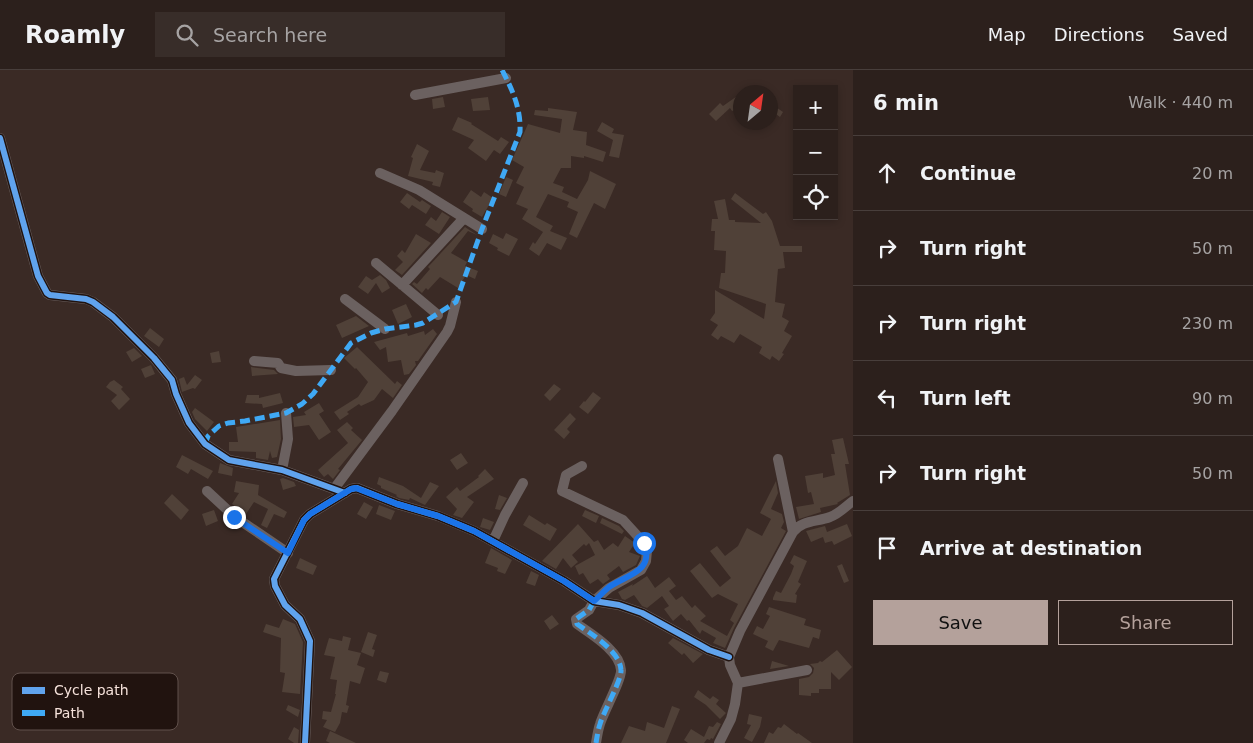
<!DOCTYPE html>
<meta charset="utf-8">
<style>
body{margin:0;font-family:"DejaVu Sans",sans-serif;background:#382d29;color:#f1f3f6}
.controls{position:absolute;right:15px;top:15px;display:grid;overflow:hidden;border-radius:0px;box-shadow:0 2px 8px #0003}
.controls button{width:45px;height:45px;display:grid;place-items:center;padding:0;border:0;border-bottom:1px solid #483e3b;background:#2c201c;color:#f1f3f6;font:25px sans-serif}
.compass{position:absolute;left:733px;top:15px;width:45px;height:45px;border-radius:50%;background:#2c201c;box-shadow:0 2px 8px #0003;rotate:29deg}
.stop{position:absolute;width:15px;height:15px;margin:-11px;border:4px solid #1a73e8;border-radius:50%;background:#fff}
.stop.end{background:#1a73e8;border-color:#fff;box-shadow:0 1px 5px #0008}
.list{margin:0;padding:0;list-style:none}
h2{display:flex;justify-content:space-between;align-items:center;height:65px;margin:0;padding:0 20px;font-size:21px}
h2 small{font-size:16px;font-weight:400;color:#a6a3a3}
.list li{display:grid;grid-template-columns:32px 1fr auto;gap:15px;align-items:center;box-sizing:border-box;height:75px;padding:0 20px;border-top:1px solid #483e3b}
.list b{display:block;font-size:19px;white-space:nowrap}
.list em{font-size:16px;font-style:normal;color:#a6a3a3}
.actions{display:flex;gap:10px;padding:15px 20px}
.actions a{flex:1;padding:11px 0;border:1px solid #b4a19b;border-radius:0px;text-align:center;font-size:18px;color:#b4a19b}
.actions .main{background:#b4a19b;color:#111}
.icon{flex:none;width:28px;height:28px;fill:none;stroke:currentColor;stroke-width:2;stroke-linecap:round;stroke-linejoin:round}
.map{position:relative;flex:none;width:853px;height:673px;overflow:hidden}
header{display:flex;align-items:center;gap:30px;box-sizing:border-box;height:70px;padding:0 25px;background:#2c201c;border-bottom:1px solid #483e3b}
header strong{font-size:24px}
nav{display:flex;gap:28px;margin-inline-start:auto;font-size:18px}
.search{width:350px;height:45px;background:#382d29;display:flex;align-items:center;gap:12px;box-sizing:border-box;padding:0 18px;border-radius:0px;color:#a6a3a3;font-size:19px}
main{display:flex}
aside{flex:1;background:#2c201c}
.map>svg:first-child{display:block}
.building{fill:#504138}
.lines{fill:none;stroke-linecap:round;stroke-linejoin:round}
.minor{stroke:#6b6160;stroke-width:10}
.quiet{stroke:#3fa9f5;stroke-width:5;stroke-dasharray:10 5;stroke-linecap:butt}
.cycleway-casing{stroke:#21130f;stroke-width:9}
.cycleway{stroke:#60a3ed;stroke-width:6}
.route{stroke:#1a73e8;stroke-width:6}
.key{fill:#21130f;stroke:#61514c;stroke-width:1}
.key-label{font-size:14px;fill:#f5e1da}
</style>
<header>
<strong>Roamly</strong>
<div class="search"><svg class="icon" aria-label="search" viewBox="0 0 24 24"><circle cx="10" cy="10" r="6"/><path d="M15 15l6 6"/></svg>Search here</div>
<nav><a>Map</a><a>Directions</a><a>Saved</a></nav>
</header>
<main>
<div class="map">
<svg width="853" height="673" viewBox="0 0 853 673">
<rect width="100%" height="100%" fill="#3a2a25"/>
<path class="building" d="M740,24V29L736,34L739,39L732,41L730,38L716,51L709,44L720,33L723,36Z
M443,27L445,37L433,39L432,29Z
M488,27L490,40L473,41L471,29Z
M770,33L783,42L780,47L770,40Z
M548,38L577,42L573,60L587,62L586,75L606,82L603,92L584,86V88L571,86V98H561L553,113L564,117L562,122L577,129L588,110L590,101L616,114L605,139L594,133L577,168L569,164L578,142L567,137L569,132L548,124L536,147L553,156L550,161L567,168L561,180L547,173L539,186L529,179L533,172L535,174L543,162L522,149L528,139L516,134L524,117L516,113L524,97L512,90L528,54L560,63L562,49L534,45L535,40L548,41Z
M458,47L472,53L471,54L498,71L501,67L509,72L500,84L494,80L486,91L468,78L474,70L452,60Z
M602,52L614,59L612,63L624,65L619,88L609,86L613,70L597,61Z
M417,74L429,81L420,100L435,103L436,100L444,103L440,117L432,115L433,112L408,106L413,88L411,87Z
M506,107L513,110L506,127L499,124Z
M471,120L481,127L484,122L493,128L482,147L472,141L473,139L463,132Z
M407,123L420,132L422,130L431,136L426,144L412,135L409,139L400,132Z
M735,123L763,144L766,142L772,151L780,176H802V182H783L785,198L778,199L775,232L785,234L782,247L789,251L784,261L792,266L782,283L784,284L779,291L772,286L770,290L759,283L762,277L740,264L734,273L721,266L718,270L711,265L718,255L710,250L715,243V220L764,249L766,234L719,218L721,203H725L726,181L714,180L715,161H711L712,149H718L714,131L725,129L729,150H735V152L761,153L731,129Z
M442,142L450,147L439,164L425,155L431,147L436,151Z
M465,157L477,165L468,161L451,183L467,192L465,196L478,201L475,209L466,205L458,218L440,207L428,220L426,218L422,223L412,214L414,212L417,214L430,199L428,197Z
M506,163L518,169L509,186L497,180L498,178L489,173L493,164L503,169Z
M416,164L431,173L402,205L395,200L403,192L397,186L402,180L405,183Z
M380,205L386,210L390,218L382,223L376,213L368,224L358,217L366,206L372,210Z
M406,234L412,247L398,254L392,240Z
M356,246L369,256L342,268L336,255Z
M150,258L164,269L159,277L144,266Z
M433,259L437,264L418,291H415L416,295L409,304L404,305L401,290L388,292L386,277L380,280L374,272L407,263L408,266L424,261L425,265Z
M357,277L395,314L397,311L402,315L393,328L382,319L374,330L361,336L359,334L347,342L349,344L340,350L334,342L358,327L368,312L356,298L355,299L344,288Z
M134,278L142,286L132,292L126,282Z
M219,281L221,292L212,293L210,283Z
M151,295L155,304L145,308L141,299Z
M251,297L274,300L278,304L252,306Z
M195,305L202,310L195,319L193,318L182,322L179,309L184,307L187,315Z
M114,310L123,317L121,319L130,329L119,340L111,331L117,325L106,317L110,312Z
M554,314L561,319L550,331L544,325Z
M593,322L601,328L588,344L579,337L584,331L585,332Z
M280,323L283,333L263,338L262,334L245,333L247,325H259V328Z
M319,333L324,341L319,344L331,362L319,370L309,355L294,357L293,347L306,345L304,342Z
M195,338L214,352L207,361L195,349L192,342Z
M570,343L576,349L567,359L570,362L564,369L554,360Z
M280,350L281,369L277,387L272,388L270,381L268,390L256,388V382L229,381V372H238L236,357Z
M347,352L353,358L351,360L362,370L338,399L340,400L333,409L328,404L324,407L318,400L348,373L337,360Z
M843,368L849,394H845L850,425L837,433L838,434L820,438L821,442L799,449L796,437L814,434L811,422L808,423L805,406L823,403V408L835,405L831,384H835L832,370Z
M461,383L468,393L457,400L450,390Z
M182,385L213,401L208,409L191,399L188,404L176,397Z
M220,393L233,398L232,406L218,403Z
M485,399L494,409L467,427L474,432L462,448L453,445L457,439L446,427L457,417L460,421L479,407L478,406Z
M379,407L403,416L421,428L430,412L439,416L425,435L410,428L409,430L399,428L396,426L397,425L381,418V416L377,414Z
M283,408L294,412L296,416L283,420L280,409Z
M236,411L259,415L258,425L287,442L284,448L274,444L267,458L261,455L268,439L254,432L246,444L232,434L239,423L234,422Z
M776,411L778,423L771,439L782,444L784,452L781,458L786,461L734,558L725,578L713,573L716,568L702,560L700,564L689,550L687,551L681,544L673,551L664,539L669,536L662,526L647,538L642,536L634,525L625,530L622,529L618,522L633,514L632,516L647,506L655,518L669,507L676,516L669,521L676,530L682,526L692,538L695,535L706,546L700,551L727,566L734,553L730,550L738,534L718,524L712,528L690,501L700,493L720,517L731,508L710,481L717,476L725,486L738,476L747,458L762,466L771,449L760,443Z
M172,424L189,440L181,450L164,433Z
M499,425L507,428L500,440L495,439Z
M364,432L373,437L366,449L357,444Z
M379,435L395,441L391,450L376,444Z
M214,440L218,451L206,456L202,444Z
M585,440L599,446L596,453L582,446Z
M529,445L545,455L547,453L557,459L550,471L523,455Z
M483,448L494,452L490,460L480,457Z
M602,448L619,456L624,461L622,464L600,453Z
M578,454L594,472L598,470L604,480L613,473L618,477L625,466L635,473L629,482L640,486L636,495L623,502L619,496L607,505L610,509L603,514L598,509L590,514L583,503L579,505L575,496L595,485L589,473L586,476L584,474L572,485L578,492L571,498L563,488L556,499L542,491Z
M847,454L852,466L834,475L832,471L825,473L823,467L811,472L806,461L825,456L827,462Z
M491,478L512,490L505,504L497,501L498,498L485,493Z
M794,485L807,491L798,512L801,514L795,524L797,525L796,533L773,530V528L776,521L781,523L791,504L794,496L790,493Z
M300,488L317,496L313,505L296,498Z
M842,494L849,511L844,513L837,496Z
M531,501L539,505L535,516L526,513Z
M769,537L806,549L804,555L821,560L819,569L813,567L809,578L779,570L773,581L765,577L768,571L753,564L757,556L763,559L770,546L766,544Z
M552,545L559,554L550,560L544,551Z
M283,549L295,554L303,572L300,624L282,622L285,603L280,602L281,568L263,562L266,554L279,558Z
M368,562L377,565L372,579L375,580L373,587L361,582Z
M343,566L351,568L348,580L361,583L357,595L365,598L360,614L350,611L346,635L349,636L347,643L342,642L340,653L335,662L323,657L327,650L322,649L323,641L331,642L336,624H335L337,610L330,609L335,587L324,585L329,568L342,571Z
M673,568L703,584L693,593L684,583L682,585L668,573Z
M837,580L852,597L839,610L831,602V619H819V623H811V626L799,625V609L809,607L813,603L814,598L810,594L818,593L820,591L822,592Z
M772,591L789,596L770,599Z
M380,601L389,603L386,613L377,610Z
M698,620L710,629L713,626L719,630L716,634L726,643L720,649L706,635L694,627Z
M288,635L300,640L298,647L286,640Z
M672,636L680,639L666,673H621L629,656L645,661L647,652L664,658Z
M749,644L762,647L760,657L752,672L744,668L751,655L747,654Z
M717,652L721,654L713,669L711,668L710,670L707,669L704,673H688L684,670L691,659L704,667L709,656L713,657Z
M784,654L797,664L798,663L812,673H764L769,662L773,664L778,657L781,658Z
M294,657L299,660L298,673H294L288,669Z
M330,661L356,673H330L326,671Z"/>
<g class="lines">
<path class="minor" d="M415,25L506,8
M0,68L38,206L47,223L50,225L86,229L93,232L113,247L154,288L172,310L176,324L189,353L205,374L229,390L282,400L345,423
M380,103L419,120L482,159
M376,193L438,245
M402,215L464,148
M345,229L385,259
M254,291L278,293L281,298L296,301L331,300
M778,389L793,462
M582,396L566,405L562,421L623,450L644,473L647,481L646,491L641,500L609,518L594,531L589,540L576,549L577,554C591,564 620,581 621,600C622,609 603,643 600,654C598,660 597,667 596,673
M282,400L288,369L286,343
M334,419L392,341L447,262L450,256L456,232
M207,421L235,447L288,483
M493,471L505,445L523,413
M738,613L807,600
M305,673L310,571L300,549L285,535L275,516L274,509L304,450L310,444L351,419L357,418L397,434L438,446L474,461L564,511L594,531L619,535L642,543L709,580L729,587
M719,673L731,649L735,634L738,613L730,595L729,587L740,561L793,462C802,450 817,452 830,447C839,444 846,436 853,431"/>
<path class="quiet" d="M205,374L208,366L219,356L228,353L245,351L286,343L302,334L313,324L351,273L371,263L385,259L416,255L423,253L456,232L482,159L520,62C521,39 513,21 502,0
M594,531L589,540L576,549L577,554C591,564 620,581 621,600C622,609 603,643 600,654C598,660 597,667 596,673"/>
<g class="cycleway-casing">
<path id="cycleway" d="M0,68L38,206L47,223L50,225L86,229L93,232L113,247L154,288L172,310L176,324L189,353L205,374L229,390L282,400L345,423
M305,673L310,571L300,549L285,535L275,516L274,509L304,450L310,444L351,419L357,418L397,434L438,446L474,461L564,511L594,531L619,535L642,543L709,580L729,587"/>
</g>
<use href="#cycleway" class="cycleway"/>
</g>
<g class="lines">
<path class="route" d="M234,447L288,483L304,450L310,444L351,419L356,418L397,434L438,446L474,461L564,511L594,531C599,527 604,521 609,517C626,505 655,502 644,473"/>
</g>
<rect x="12" y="603" width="166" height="57" rx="8" class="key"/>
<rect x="22" y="617" width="23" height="7" fill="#60a3ed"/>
<rect x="22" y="640" width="23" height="6" fill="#3fa9f5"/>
<g class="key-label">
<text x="54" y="625">Cycle path</text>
<text x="54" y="648">Path</text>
</g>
</svg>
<div class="controls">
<button>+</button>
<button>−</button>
<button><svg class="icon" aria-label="locate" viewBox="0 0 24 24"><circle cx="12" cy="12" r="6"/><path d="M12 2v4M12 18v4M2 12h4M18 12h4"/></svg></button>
</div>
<svg class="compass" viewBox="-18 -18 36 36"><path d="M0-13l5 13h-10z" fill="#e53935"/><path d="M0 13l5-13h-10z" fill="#a6a3a3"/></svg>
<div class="stop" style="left:644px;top:473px"></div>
<div class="stop end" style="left:234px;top:447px"></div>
</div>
<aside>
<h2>6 min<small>Walk · 440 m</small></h2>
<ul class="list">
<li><svg class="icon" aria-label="ahead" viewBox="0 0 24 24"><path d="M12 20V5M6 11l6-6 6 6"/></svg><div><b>Continue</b></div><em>20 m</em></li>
<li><svg class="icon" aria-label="right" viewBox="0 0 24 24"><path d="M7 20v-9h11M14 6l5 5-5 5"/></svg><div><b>Turn right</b></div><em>50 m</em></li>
<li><svg class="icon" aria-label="right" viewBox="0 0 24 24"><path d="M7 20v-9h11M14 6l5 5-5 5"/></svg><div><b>Turn right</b></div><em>230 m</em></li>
<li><svg class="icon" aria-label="left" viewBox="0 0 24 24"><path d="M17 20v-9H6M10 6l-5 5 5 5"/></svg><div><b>Turn left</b></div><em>90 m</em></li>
<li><svg class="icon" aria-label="right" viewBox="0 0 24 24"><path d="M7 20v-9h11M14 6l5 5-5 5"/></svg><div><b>Turn right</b></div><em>50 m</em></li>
<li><svg class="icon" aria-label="arrive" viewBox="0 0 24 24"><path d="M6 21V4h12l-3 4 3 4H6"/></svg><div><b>Arrive at destination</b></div></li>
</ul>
<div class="actions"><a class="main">Save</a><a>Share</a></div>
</aside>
</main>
